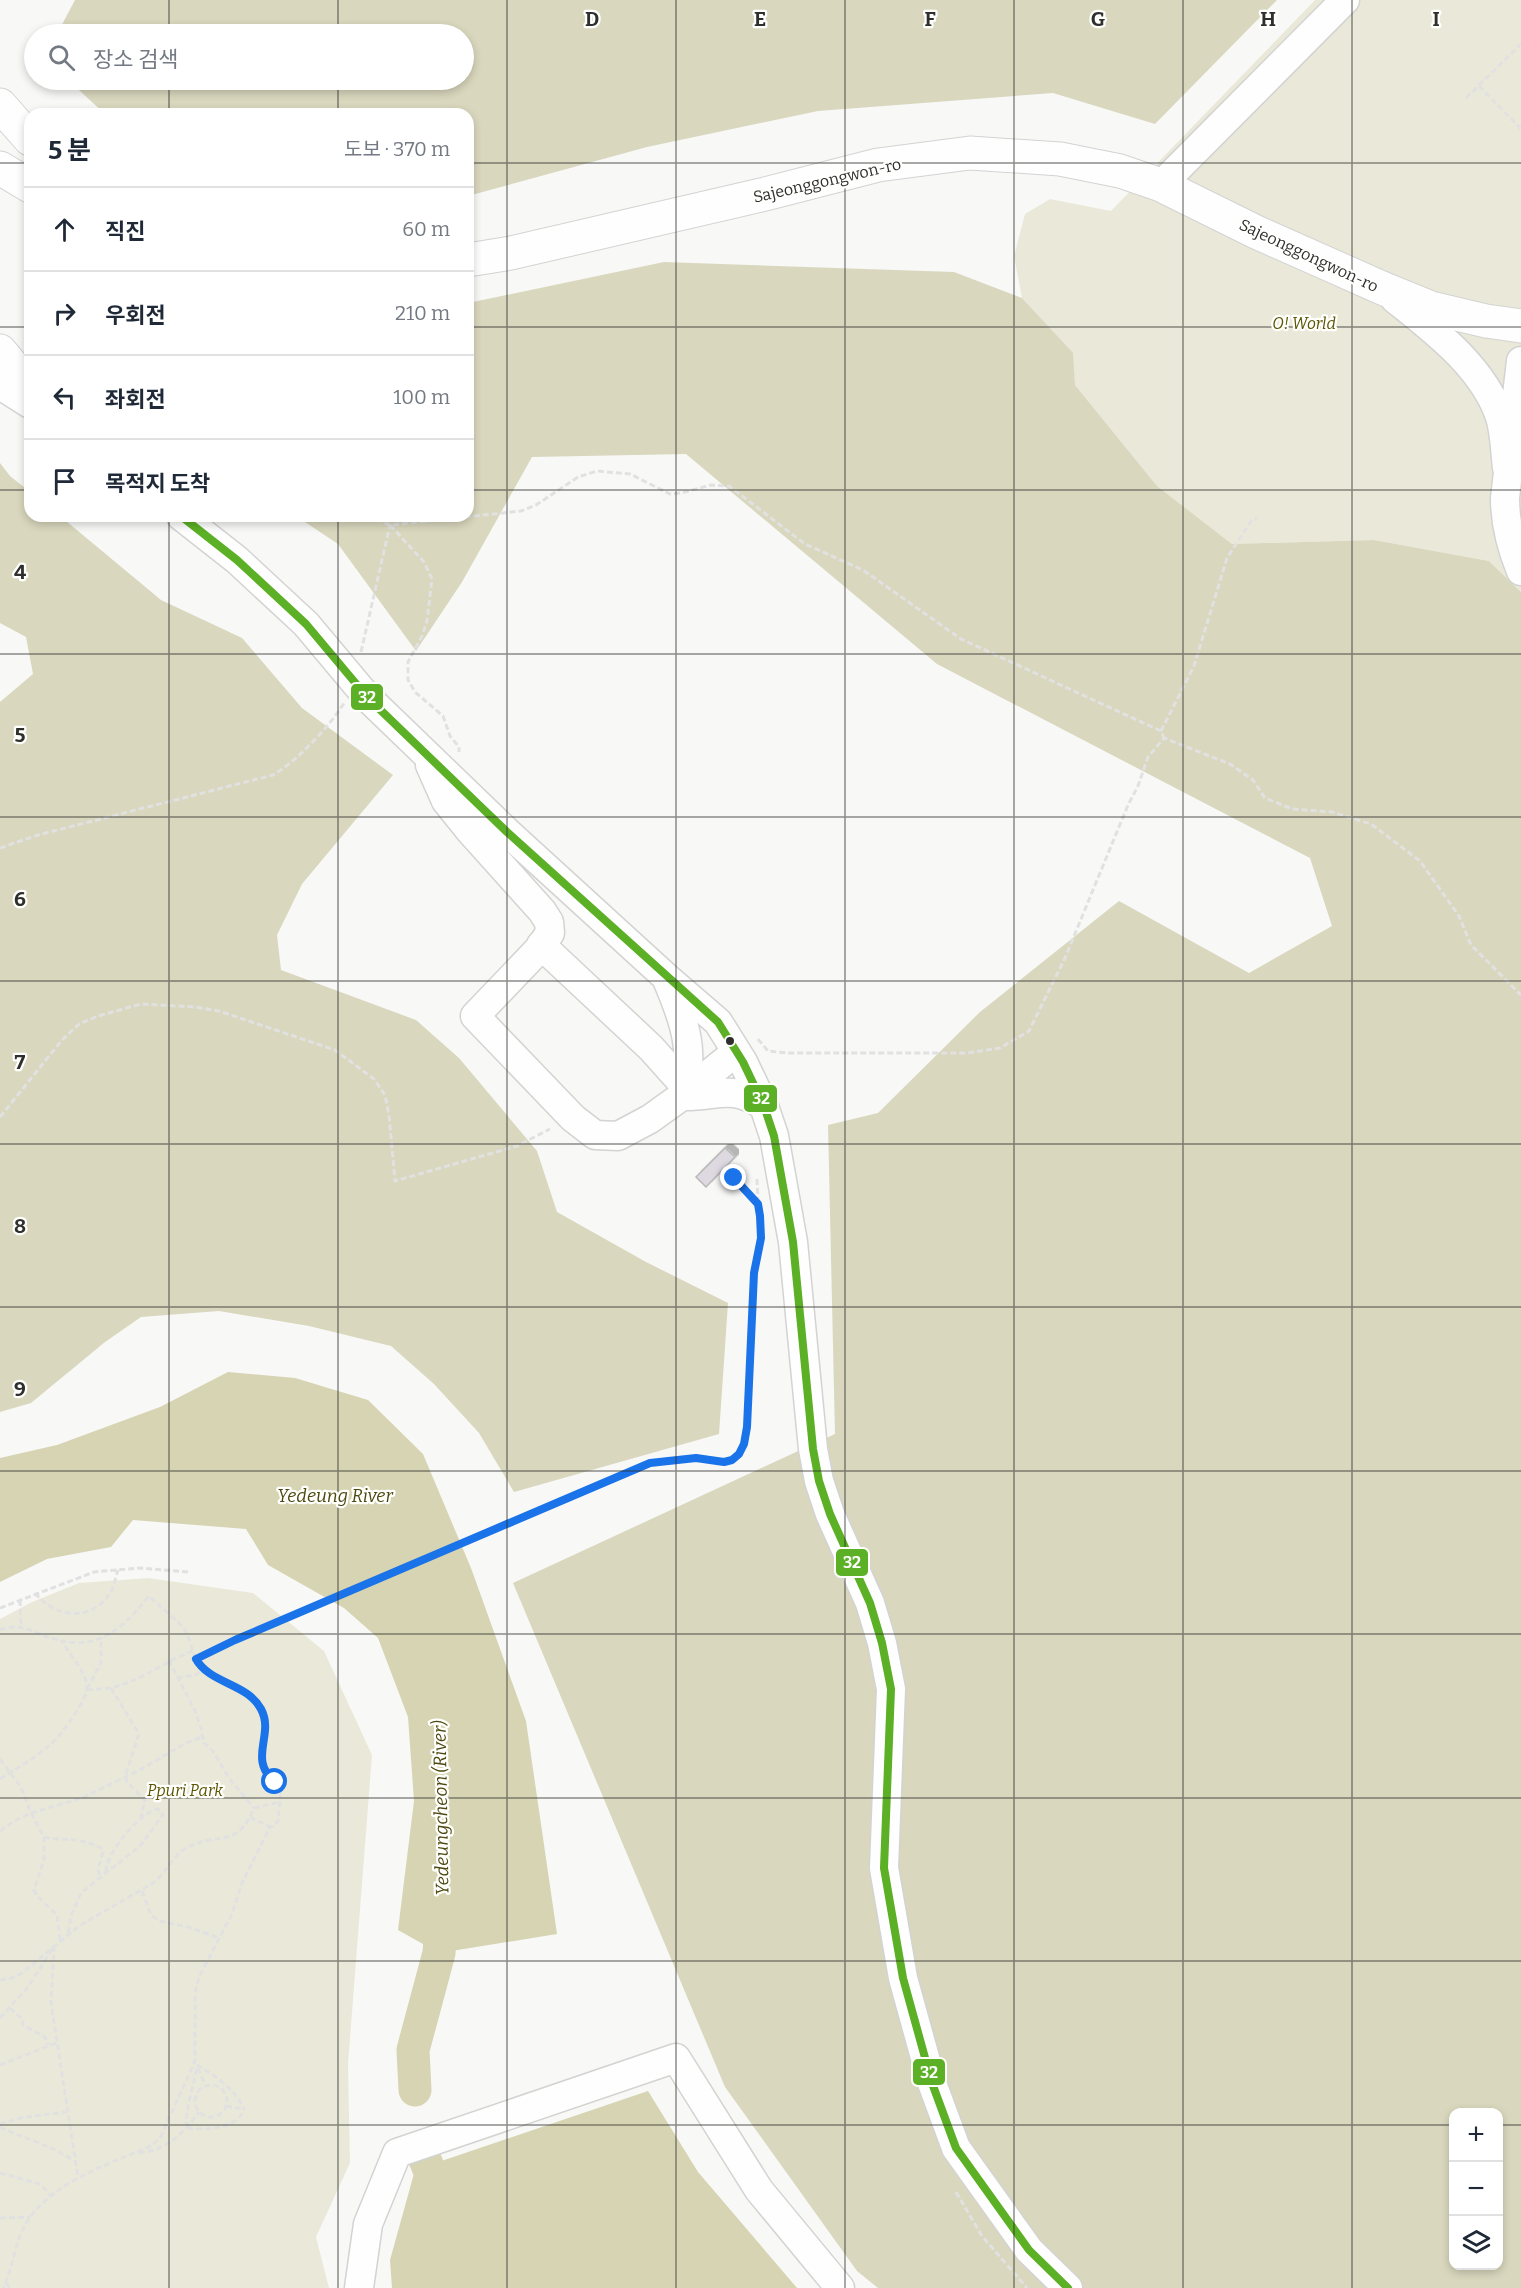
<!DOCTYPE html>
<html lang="ko">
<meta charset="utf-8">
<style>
body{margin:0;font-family:Bitter,"Noto Sans KR",serif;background:#f2f2f3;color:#1f2937}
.controls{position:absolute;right:18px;bottom:18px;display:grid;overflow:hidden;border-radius:12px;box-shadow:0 3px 9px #0003}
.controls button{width:54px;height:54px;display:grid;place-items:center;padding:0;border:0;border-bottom:2px solid #e0e1e3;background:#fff;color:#1f2937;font:30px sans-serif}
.stop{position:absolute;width:18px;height:18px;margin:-14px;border:4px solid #1a73e8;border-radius:50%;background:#fff}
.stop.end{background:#1a73e8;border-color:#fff;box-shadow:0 2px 6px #0008}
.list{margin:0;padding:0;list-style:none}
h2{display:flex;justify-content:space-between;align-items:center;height:78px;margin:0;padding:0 24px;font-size:26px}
h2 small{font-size:20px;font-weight:400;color:#747a83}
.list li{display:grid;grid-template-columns:39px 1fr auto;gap:18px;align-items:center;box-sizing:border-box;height:84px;padding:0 24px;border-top:2px solid #e0e1e3}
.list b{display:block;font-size:22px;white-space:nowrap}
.list em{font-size:20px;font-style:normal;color:#747a83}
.icon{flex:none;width:33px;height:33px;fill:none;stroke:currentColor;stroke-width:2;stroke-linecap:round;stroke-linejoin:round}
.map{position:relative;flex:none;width:1521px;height:2288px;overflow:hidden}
.search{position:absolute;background:#fff;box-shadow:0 3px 9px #0003;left:24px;top:24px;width:450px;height:66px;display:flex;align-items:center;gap:15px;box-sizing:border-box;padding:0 21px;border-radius:33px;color:#747a83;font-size:22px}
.panel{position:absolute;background:#fff;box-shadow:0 3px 9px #0003;left:24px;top:108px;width:450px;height:414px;border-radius:18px}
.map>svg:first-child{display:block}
.green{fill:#eae9d9}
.forest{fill:#d9d7bd;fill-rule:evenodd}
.water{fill:#d6d4b2}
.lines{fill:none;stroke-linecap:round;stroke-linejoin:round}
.river{stroke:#d6d4b2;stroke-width:33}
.building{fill:#ded9e0;stroke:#b9b9b9;stroke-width:1.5;filter:url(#shadow)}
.minor-casing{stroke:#d3d3d2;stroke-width:31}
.major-casing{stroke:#d3d3d2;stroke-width:35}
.path{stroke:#e1e1e1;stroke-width:3;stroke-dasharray:6 3;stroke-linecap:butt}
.minor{stroke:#fefefe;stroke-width:28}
.major{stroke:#fefefe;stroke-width:33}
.bus-1-casing{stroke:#fffffe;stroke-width:12}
.bus-1{stroke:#5bb025;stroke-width:8}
.route{stroke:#1a73e8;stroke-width:8}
.grid{fill:none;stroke:#2f2f2d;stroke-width:1.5;stroke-opacity:0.55}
.bus-dot{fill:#2f2f2d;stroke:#fffffe;stroke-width:2}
.labels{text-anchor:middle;stroke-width:4.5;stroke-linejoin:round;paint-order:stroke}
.street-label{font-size:16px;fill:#2f2f2d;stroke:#fffffe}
.park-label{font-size:16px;font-style:italic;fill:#5c5502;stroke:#fffffe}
.water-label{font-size:18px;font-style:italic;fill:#4c470f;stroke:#fffffe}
.grid-label{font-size:20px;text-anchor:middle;font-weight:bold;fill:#2f2f2d;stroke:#fffffe;stroke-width:4.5;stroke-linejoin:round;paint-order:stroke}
.line-badge{stroke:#fffffe;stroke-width:2}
.badge-label{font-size:16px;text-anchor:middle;font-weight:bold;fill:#fff}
</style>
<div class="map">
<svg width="1521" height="2288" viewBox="0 0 1521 2288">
<defs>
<filter id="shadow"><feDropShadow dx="5.5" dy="-5.5" stdDeviation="0" flood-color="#0004"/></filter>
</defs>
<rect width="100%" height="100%" fill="#f8f8f7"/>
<path class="green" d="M1315,0H1521V592L1489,561L1374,540L1232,544L1157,486L1075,385L1072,353L1022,298L1014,256L1025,214L1050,199L1111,211Z
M148,1578L253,1593L324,1651L372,1755L348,2064L350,2163L316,2237L329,2288H0V1619L32,1602L79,1583Z"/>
<path class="forest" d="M75,0H1277L1155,124L1053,93L818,111L647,147L468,196V114H105L68,80H464V34H57Z
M664,262L954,272L1022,298L1073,353L1075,385L1157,486L1232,544L1374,540L1489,561L1521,592V2288H878L857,2271L725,2087L513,1583L835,1434L828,1125L878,1113L980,1012L1119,901L1249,973L1332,926L1310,858L937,664L686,454L532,457L462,582L416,651L338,544L296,516H468V303ZM1454,2112H1498V2266H1454Z
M0,463L10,476L30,492V516H60L161,600L242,638L302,708L393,775L302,884L277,935L281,970L416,1020L459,1058L537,1151L557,1212L646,1262L728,1303L719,1434L514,1492L479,1433L434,1384L391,1346L309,1326L219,1311L141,1317L105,1342L31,1403L0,1412V702L33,674L26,637L0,623Z"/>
<path class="water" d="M228,1372L295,1378L368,1400L423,1454L471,1568L526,1721L557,1934L439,1953L398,1930L414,1801L408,1717L378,1638L344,1608L268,1565L246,1529L133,1520L111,1547L47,1559L0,1582V1458L57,1445L160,1407Z
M648,2091L698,2172L797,2288H392L390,2260L415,2170Z"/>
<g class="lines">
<path class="river" d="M415,2090L413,2050L439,1953L442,1909
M421,2150L478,2288"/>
</g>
<path class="building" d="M725,1148L735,1157L706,1187L696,1177Z"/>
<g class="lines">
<g class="minor-casing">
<path id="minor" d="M1161,185L1345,0
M1395,299C1435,331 1483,367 1500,417C1505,433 1505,452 1507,468
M1521,361L1505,498C1505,525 1511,547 1521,571
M0,385L30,404
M181,516L237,560L306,624L368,698L507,832L667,978L718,1022L743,1062L764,1106L774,1136L793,1242L813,1449L819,1481L830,1514L870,1603L882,1643L891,1689L884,1868L903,1978L932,2083L956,2148L1029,2250L1068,2288
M430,765L446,801L471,832L542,911L549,922L550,933L538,950L475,1016L573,1118L595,1135L618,1136L650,1119L682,1096L736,1052
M541,945L651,1048L685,1086
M668,982C685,1022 696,1054 682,1096C718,1097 731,1083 764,1106
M359,2288L368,2224L397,2153L676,2058L759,2190L840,2288"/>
</g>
<g class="major-casing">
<path id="major" d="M0,105L30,139
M0,168L30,186
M468,260L511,253L765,194L878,165L970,153L1060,159L1120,171L1161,185L1256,232L1382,288L1431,308L1486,321L1521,326
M0,351L30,387"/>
</g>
<path class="path" d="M1479,86L1521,129
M1466,98L1521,44
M368,516L390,525L521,511L536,505L578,477L597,471L630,474L670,494L681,493L711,485L729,486L805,544L863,570L961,639L1161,731L1164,738
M390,525L424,562L432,579L427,621L422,636L408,662V680L415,692L443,716L450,736L459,747V752
M361,652L390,525
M1161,731L1194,666L1227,558L1251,521L1257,519
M0,848L38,835L273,775C296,762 330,726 344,703
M758,1039L768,1051L787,1053H967L1000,1048L1029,1031L1065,958L1128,805L1138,786L1148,757L1164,738L1230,764L1253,780L1265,798L1292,809L1332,812L1371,824L1420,861L1459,916L1471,945L1521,995
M0,1117L62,1040L79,1024L98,1016L141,1004L195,1007L219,1011L335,1050L374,1079L385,1095L389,1115L395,1181L517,1146L550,1129
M757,1179L758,1203
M35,1593C57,1620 96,1622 113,1588C115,1582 116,1575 118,1570
M20,1600L21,1626
M0,1608L94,1572L139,1568L189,1572
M0,1630C15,1624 26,1628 40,1634C91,1655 117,1636 149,1596C157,1604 181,1623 185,1630C192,1642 192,1658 202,1668C216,1682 239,1683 252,1698C265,1712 267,1731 264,1749C263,1752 261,1755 261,1758C260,1772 275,1777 279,1788C283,1798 277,1808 279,1819L274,1826L270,1827L242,1883L232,1914L199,1977L195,1993V2061L160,2138L151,2146C107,2165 44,2184 22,2231C14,2249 12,2270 3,2288
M196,1659L235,1640L650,1463L696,1458L724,1463L733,1460L739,1454L744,1444L747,1427L754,1273L761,1238L760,1216L758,1204L749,1192L725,1170
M169,1660L195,1711L200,1725L204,1743C217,1752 222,1769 232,1782C239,1791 247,1799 254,1808
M177,1678L195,1675L204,1670
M111,1688L139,1734L125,1776L127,1782L146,1802L142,1810L141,1819
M87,1689L101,1663V1637
M87,1690C94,1689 103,1689 110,1688C140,1682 165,1661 193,1651
M0,1759L21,1787L31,1813L44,1837V1859L34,1890L37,1896L57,1915L60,1940
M0,1779C35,1757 54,1748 76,1712C82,1703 89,1692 86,1681C82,1667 69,1654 62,1641
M250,1817L270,1827
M0,1831L14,1821L31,1813L82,1798L138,1771L186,1743L202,1737
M44,1837C67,1842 78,1836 101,1848L103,1852L98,1869L100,1877
M142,1891L151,1915L159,1921L188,1927L219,1938
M68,1933L71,1916L81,1893L140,1846L163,1815L158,1809C141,1811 104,1855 106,1873
M54,1946L51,2003L78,2177
M0,1980L12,1978L22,1973L79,1926L153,1883C165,1874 174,1855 185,1849C215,1830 236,1852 254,1808L280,1802
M10,2008L23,2020V2025L45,2037L48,2045
M0,2018L28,1987L53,1948
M0,2065L56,2043
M197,2065C216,2076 235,2089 244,2109
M198,2068L205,2085
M195 2101a16 16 0 1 1 32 0a16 16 0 1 1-32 0Z
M226,2106L244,2109
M0,2124L20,2118L66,2112
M0,2127C25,2139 51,2145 74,2161
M187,2128C205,2130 237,2130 244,2109
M187,2128C184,2110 195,2084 197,2065
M139,2153C168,2150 182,2134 199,2112
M0,2173L40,2184L52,2197
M956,2192L982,2236L1027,2288
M0,2218L30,2217
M6,2283L10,2288"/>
<use href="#minor" class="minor"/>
<use href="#major" class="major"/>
<g class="bus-1-casing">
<path id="bus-1" d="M181,516L237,560L306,624L368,698L507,832L718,1022L743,1062L764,1106L774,1136L793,1242L813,1449L819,1481L830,1514L870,1603L882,1643L891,1689L884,1868L903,1978L932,2083L956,2148L1029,2250L1068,2288"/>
</g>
<use href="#bus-1" class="bus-1"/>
</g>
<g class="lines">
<path class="route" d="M275,1782C247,1759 275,1735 261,1709C247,1683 210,1684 196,1659L235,1640L650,1463L696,1458L724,1462L732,1460L739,1454L744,1444L747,1427L754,1273L761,1238L760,1216L758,1204L734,1178"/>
</g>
<path class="grid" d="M169,0V34M338,0V34M507,0V2288M676,0V2288M845,0V2288M1014,0V2288M1183,0V2288M1352,0V2288M169,80V114M338,80V114M0,163H30M468,163H1521M0,327H30M468,327H1521M0,490H30M468,490H1521M169,516V2288M338,516V2288M0,654H1521M0,817H1521M0,981H1521M0,1144H1521M0,1307H1521M0,1471H1521M0,1634H1521M0,1798H1521M0,1961H1521M0,2125H1454M1498,2125H1521"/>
<circle class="bus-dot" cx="730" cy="1041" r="5"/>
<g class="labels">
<g class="street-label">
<text transform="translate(827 180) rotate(-13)" y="6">Sajeonggongwon-ro</text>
<text transform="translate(1309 255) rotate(25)" y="6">Sajeonggongwon-ro</text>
</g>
<g class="park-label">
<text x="1304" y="329">O! World</text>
<text x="185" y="1796">Ppuri Park</text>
</g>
<g class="water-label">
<text x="335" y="1502">Yedeung River</text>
<text transform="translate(441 1808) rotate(-91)" y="6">Yedeungcheon (River)</text>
</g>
</g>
<g class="grid-label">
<text x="592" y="26">D</text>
<text x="760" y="26">E</text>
<text x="930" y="26">F</text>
<text x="1098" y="26">G</text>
<text x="1268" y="26">H</text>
<text x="1436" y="26">I</text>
<text x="20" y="579">4</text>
<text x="20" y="742">5</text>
<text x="20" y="906">6</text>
<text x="20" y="1069">7</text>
<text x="20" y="1233">8</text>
<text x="20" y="1396">9</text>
</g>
<g class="line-badge">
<rect x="350" y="683" width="34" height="28" rx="6" fill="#5bb025"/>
<rect x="743" y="1084" width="35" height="29" rx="6" fill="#5bb025"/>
<rect x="835" y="1548" width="34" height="29" rx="6" fill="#5bb025"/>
<rect x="912" y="2058" width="34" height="28" rx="6" fill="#5bb025"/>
</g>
<g class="badge-label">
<text x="367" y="703">32</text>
<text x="761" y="1104">32</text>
<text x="852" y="1568">32</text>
<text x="929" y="2078">32</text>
</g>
</svg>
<div class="controls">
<button>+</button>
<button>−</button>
<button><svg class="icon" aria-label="layers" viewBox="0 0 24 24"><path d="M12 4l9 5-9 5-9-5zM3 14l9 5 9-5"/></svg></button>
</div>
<div class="stop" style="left:275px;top:1782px"></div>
<div class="stop end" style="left:734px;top:1178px"></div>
<div class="search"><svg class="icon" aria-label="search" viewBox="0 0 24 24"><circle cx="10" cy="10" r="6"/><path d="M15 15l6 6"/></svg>장소 검색</div>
<section class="panel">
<h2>5 분<small>도보 · 370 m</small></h2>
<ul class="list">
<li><svg class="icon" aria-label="ahead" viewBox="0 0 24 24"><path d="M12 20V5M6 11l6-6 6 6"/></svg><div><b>직진</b></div><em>60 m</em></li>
<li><svg class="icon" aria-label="right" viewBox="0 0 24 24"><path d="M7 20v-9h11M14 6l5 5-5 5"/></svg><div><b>우회전</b></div><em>210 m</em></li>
<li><svg class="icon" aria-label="left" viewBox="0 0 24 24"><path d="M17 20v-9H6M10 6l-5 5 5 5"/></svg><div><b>좌회전</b></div><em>100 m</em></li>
<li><svg class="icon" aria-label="arrive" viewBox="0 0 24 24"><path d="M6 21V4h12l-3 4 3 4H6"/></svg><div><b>목적지 도착</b></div></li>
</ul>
</section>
</div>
